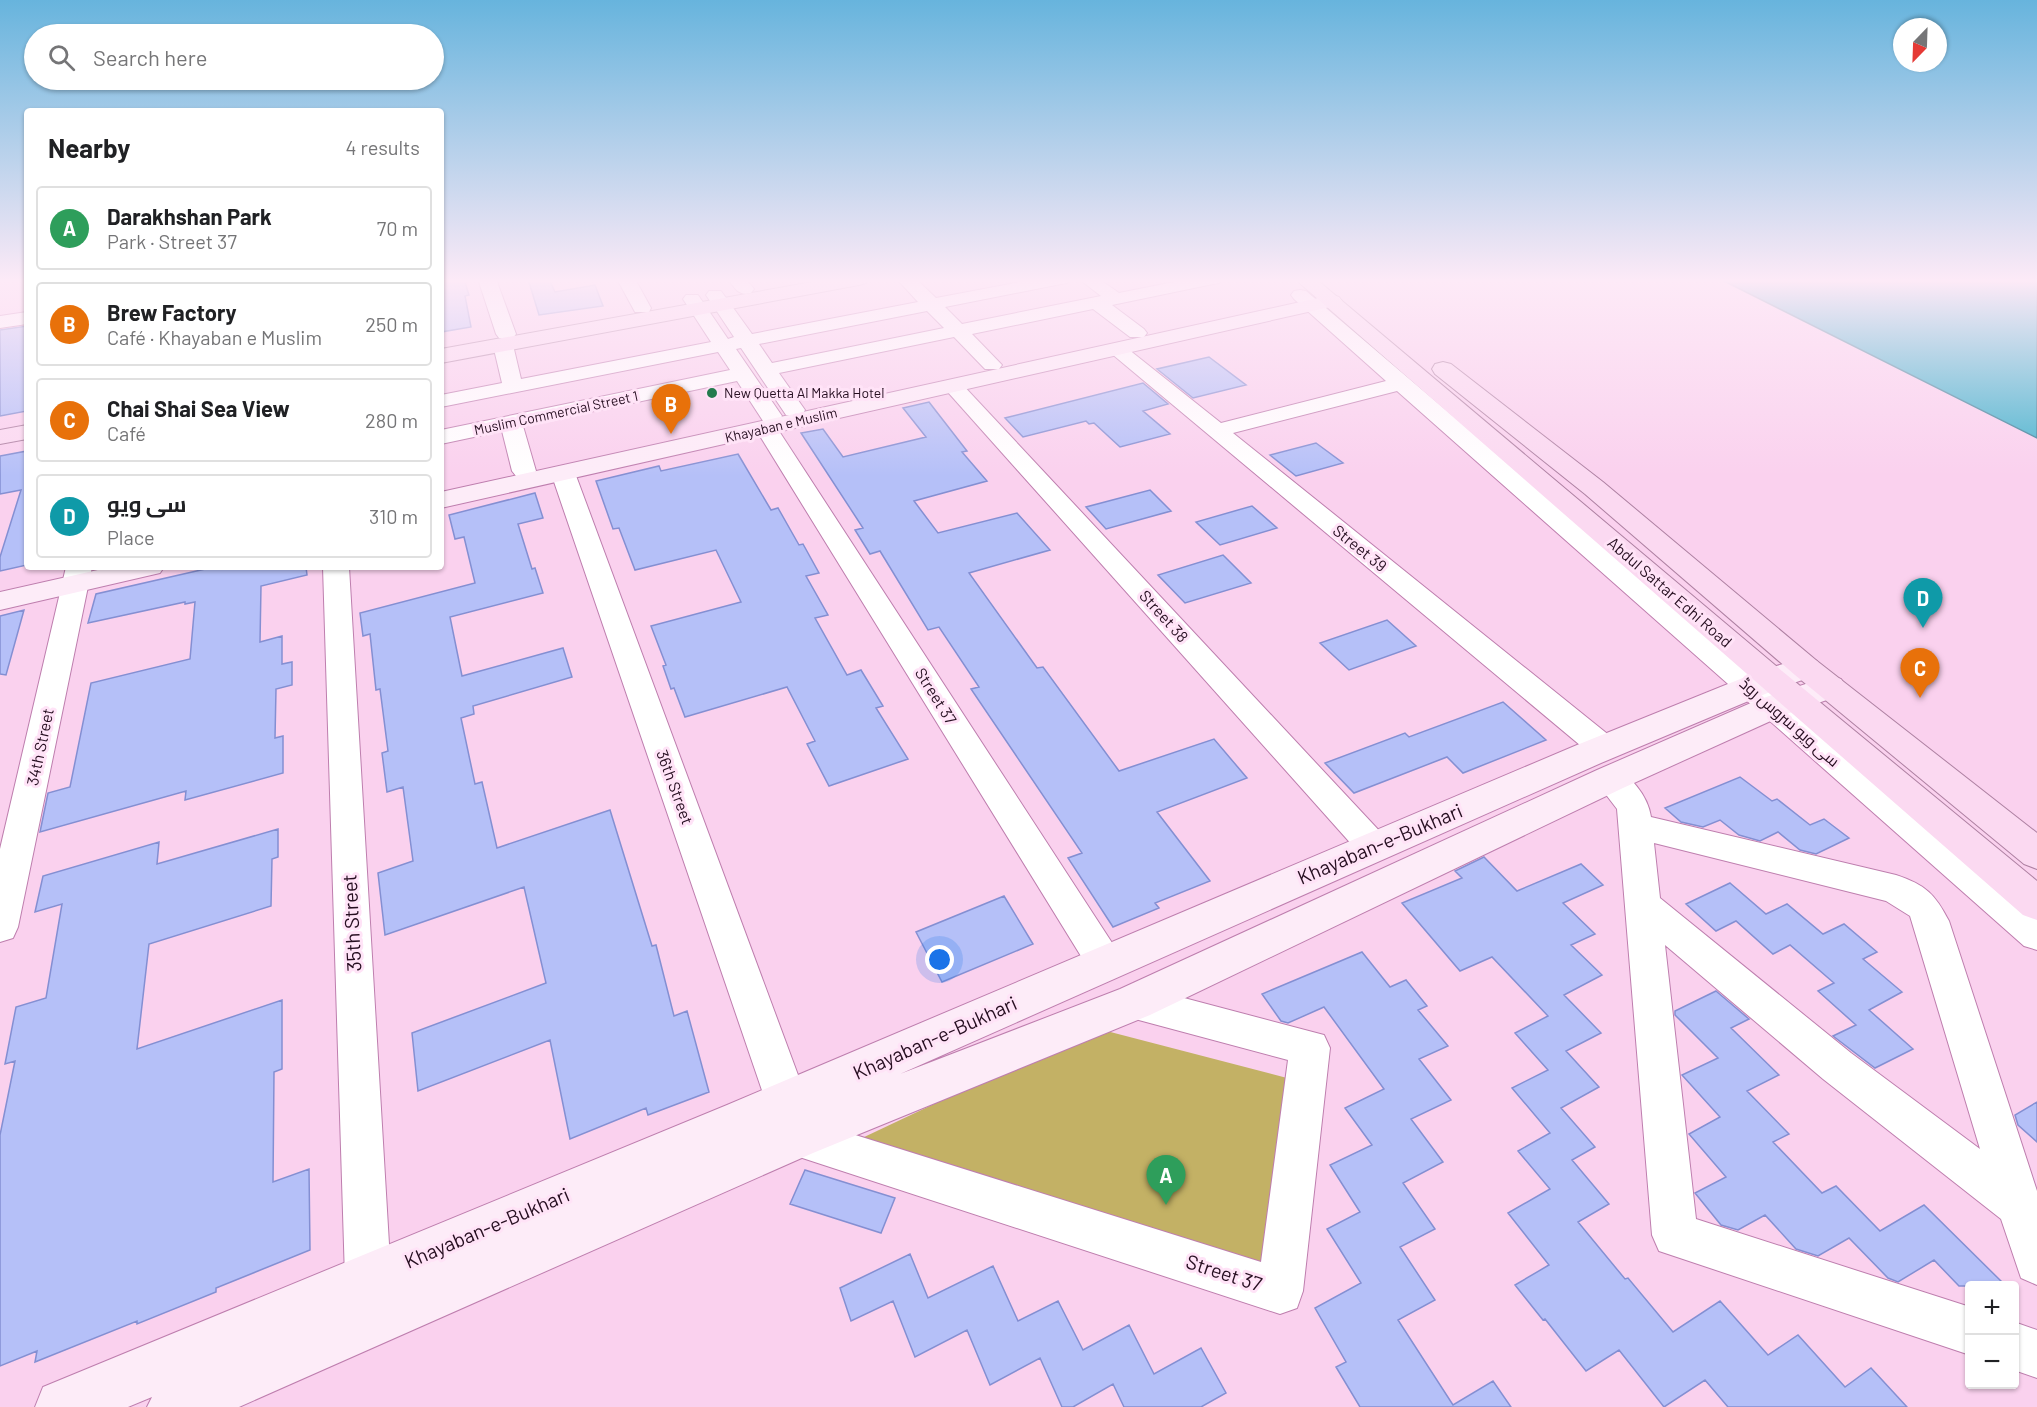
<!DOCTYPE html>
<meta charset="utf-8">
<style>
body{margin:0;font-family:Barlow,Cairo,sans-serif;background:#f6f6f6;color:#202124}
.controls{position:absolute;right:18px;bottom:18px;display:grid;overflow:hidden;border-radius:6px;box-shadow:0 2px 4px #0004}
.controls button{width:54px;height:54px;display:grid;place-items:center;padding:0;border:0;border-bottom:2px solid #e0e0e0;background:#fff;color:#202124;font:30px sans-serif}
.compass{position:absolute;left:1893px;top:18px;width:54px;height:54px;border-radius:50%;background:#fff;box-shadow:0 2px 4px #0004;rotate:203deg}
.you{position:absolute;left:940px;top:960px;width:21px;height:21px;margin:-15px;border:4px solid #fff;border-radius:50%;background:#1a73e8;box-shadow:0 0 0 9px #1a73e833}
.badge{display:grid;place-items:center;width:39px;height:39px;border-radius:50%;background:#0b8043;color:#fff;font-size:20px;font-weight:700}
.pin{position:absolute;translate:-50% -50px;filter:drop-shadow(0 2px 3px #0008)}
.pin::after{content:'';position:absolute;top:32px;width:21px;height:18px;background:inherit;clip-path:polygon(0 0,100% 0,50% 100%)}
.list{margin:0;padding:0;list-style:none}
h2{display:flex;justify-content:space-between;align-items:center;height:78px;margin:0;padding:0 24px;font-size:26px}
h2 small{font-size:20px;font-weight:400;color:#757577}
.list li{display:grid;grid-template-columns:39px 1fr auto;gap:18px;align-items:center;box-sizing:border-box;height:84px;margin:0 12px 12px;padding:0 12px;border:2px solid #e0e0e0;border-radius:6px}
.list b{display:block;font-size:22px;white-space:nowrap}
.list p{margin:0;font-size:20px;white-space:nowrap;color:#757577}
.list em{font-size:20px;font-style:normal;color:#757577}
.icon{flex:none;width:33px;height:33px;fill:none;stroke:currentColor;stroke-width:2;stroke-linecap:round;stroke-linejoin:round}
.map{position:relative;flex:none;width:2037px;height:1407px;overflow:hidden}
.search{position:absolute;background:#fff;box-shadow:0 2px 4px #0004;left:24px;top:24px;width:420px;height:66px;display:flex;align-items:center;gap:15px;box-sizing:border-box;padding:0 21px;border-radius:33px;color:#757577;font-size:22px}
.panel{position:absolute;background:#fff;box-shadow:0 2px 4px #0004;left:24px;top:108px;width:420px;height:462px;border-radius:6px}
.map>svg:first-child{display:block}
.green{fill:#c3b165}
.water{fill:#45b3cd;stroke:#3c8299;stroke-width:1.5}
.building{fill:#b5c0f8;stroke:#848fd2;stroke-width:1.5}
.lines{fill:none;stroke-linecap:round;stroke-linejoin:round}
.street-casing{stroke:#be7eae;stroke-width:2}
.secondary-casing{stroke:#be7eae;stroke-width:2}
.primary-casing{stroke:#ae81a2;stroke-width:2}
.street{fill:#fff;fill-rule:evenodd}
.secondary{fill:#fdecf8;fill-rule:evenodd}
.primary{fill:#fbd9f1;fill-rule:evenodd}
.poi-dot{fill:#247b4e;stroke:#ffe3f7;stroke-width:2}
.labels{text-anchor:middle;stroke-width:6;stroke-linejoin:round;paint-order:stroke}
.far-poi-label{font-size:14px;fill:#260e20;stroke:#ffe3f7;text-anchor:start}
.far-street-label{font-size:14px;fill:#260e20;stroke:#ffe3f7}
.street-label{font-size:16px;fill:#260e20;stroke:#ffe3f7}
.near-street-label{font-size:20px;fill:#260e20;stroke:#ffe3f7}
</style>
<div class="map">
<svg width="2037" height="1407" viewBox="0 0 2037 1407">
<rect width="100%" height="100%" fill="#fad1ee"/>
<path class="green" d="M1095,1028L1287,1078L1262,1271L860,1139Z"/>
<path class="water" d="M1720,279H2037V438Z"/>
<path class="building" d="M441,279H464L469,295L465,296L471,327L441,332Z
M528,279H549L555,292L595,285L603,306L539,315Z
M27,326V411L0,416V330Z
M1209,357L1246,385L1193,398L1157,369Z
M1143,383L1168,404L1143,411L1170,434L1120,447L1094,423L1089,424L1086,421L1023,437L1005,418Z
M929,402L967,451L962,452L987,481L914,501L938,533L1017,513L1050,550L969,573L1037,668L1043,667L1119,771L1214,739L1247,778L1157,812L1210,881L1155,903L1159,908L1113,927L1068,858L1082,853L971,689L979,687L939,627L928,630L880,551L870,554L855,530L863,528L801,433L823,429L843,457L926,437L903,408Z
M1316,443L1343,463L1296,476L1270,455Z
M27,451V565L0,571V557L21,490L0,494V456Z
M738,454L771,510L778,508L799,545L803,544L819,573L806,576L828,615L815,618L847,675L861,670L883,706L876,708L908,759L829,786L807,744L815,741L787,687L685,717L674,688L671,689L663,666L666,665L651,626L741,602L716,550L635,570L619,528L613,529L596,481L659,466L661,471Z
M1150,490L1171,511L1106,529L1086,507Z
M535,493L543,518L518,524L532,569L535,568L543,593L450,617L462,676L563,648L572,677L473,706L474,714L461,718L475,784L482,782L497,848L610,810L652,946L656,945L674,1016L687,1011L709,1092L648,1115L646,1108L570,1139L550,1040L418,1091L412,1033L546,983L524,887L385,935L378,873L413,861L403,787L387,792L382,753L388,751L380,689L376,690L370,634L363,636L360,613L475,583L464,537L455,539L449,515Z
M1252,506L1277,528L1220,545L1196,522Z
M1223,555L1251,583L1185,603L1158,575Z
M214,567H306L307,575L261,586L260,642L282,636V664L292,662V685L276,689L275,738L283,736V773L185,800L186,791L40,832L48,793L70,787L91,683L190,659L195,602L185,604V602L88,623L96,594Z
M24,610L6,675L0,674V616Z
M1387,620L1416,646L1349,670L1320,643Z
M1503,702L1546,740L1463,773L1447,757L1354,793L1325,763L1405,733L1409,737Z
M1740,777L1772,801L1777,799L1810,825L1824,819L1849,838L1816,854L1800,850L1778,832L1760,841L1739,835L1720,820L1703,827L1681,822L1665,808Z
M278,829V857L272,859L271,906L149,944L137,1049L282,1000V1069L274,1072L273,1182L309,1169L310,1250L216,1288V1292L137,1324V1321L35,1362L37,1351L0,1366V1135L15,1061L5,1064L16,1007L46,998L62,904L35,912L43,876L159,842L157,864Z
M1484,857L1517,891L1581,864L1603,885L1563,903L1595,934L1571,945L1602,975L1564,995L1601,1033L1566,1051L1599,1087L1561,1108L1595,1147L1572,1160L1609,1204L1578,1222L1625,1279L1628,1278L1673,1332L1720,1301L1768,1355L1798,1335L1845,1387L1871,1368L1907,1407H1728L1705,1380L1664,1407L1619,1350L1586,1371L1545,1319L1543,1320L1515,1285L1549,1265L1508,1213L1550,1189L1518,1151L1550,1133L1512,1088L1548,1070L1515,1033L1548,1016L1492,957L1460,971L1402,903L1462,878L1455,871Z
M1730,883L1766,914L1787,904L1823,934L1844,924L1877,952L1863,959L1902,992L1869,1010L1913,1049L1875,1068L1833,1036L1856,1025L1818,991L1834,983L1790,945L1773,954L1736,921L1716,931L1686,904Z
M1004,896L1033,944L942,982L916,932Z
M1362,952L1390,987L1406,980L1427,1006L1418,1010L1448,1046L1419,1059L1451,1100L1411,1119L1443,1162L1403,1183L1435,1229L1400,1247L1435,1300L1398,1320L1453,1405L1493,1381L1511,1407H1360L1336,1367L1346,1362L1315,1308L1361,1283L1327,1229L1360,1212L1330,1165L1372,1145L1345,1108L1384,1089L1324,1007L1288,1023L1281,1021L1262,994Z
M1716,991L1749,1019L1731,1028L1779,1075L1747,1091L1789,1134L1773,1142L1822,1193L1836,1186L1880,1231L1924,1205L2006,1286H1959L1934,1260L1898,1282L1888,1278L1849,1238L1818,1256L1796,1249L1765,1215L1738,1230L1721,1225L1695,1193L1726,1177L1689,1134L1720,1117L1682,1075L1718,1058L1675,1015V1011Z
M2037,1102V1142L2018,1125L2015,1115Z
M805,1170L895,1198L881,1233L790,1204Z
M910,1254L928,1298L993,1266L1018,1321L1058,1301L1083,1350L1129,1325L1154,1374L1201,1348L1226,1393L1201,1407H1124L1113,1384L1073,1407H1062L1040,1358L990,1385L967,1330L915,1357L893,1301L851,1321L840,1288Z"/>
<g class="lines">
<g class="street-casing">
<path id="street" d="M478,279H496L516,334L513,338H499L496,334Z
M617,279H635L651,308L649,312H635Z
M728,279H746L754,289L751,293C739,296 735,289 728,279Z
M897,279H916L936,298L1036,279H1070L1067,283L1061,284L945,307L962,324L1101,296L1079,279H1099L1119,293L1189,279H1222L1219,283L1213,284L1112,305L1144,329L1147,333L1144,337H1130L1093,309L972,334L1002,365L999,369H985L954,337L779,373L805,410L802,415L794,416L786,415L741,348L736,349L782,416L779,421L771,423L763,421L737,381L523,426L536,471L532,476L524,478L516,476L512,471L502,431L441,444V430L730,370L718,352L441,407V395L502,383L493,345L496,341H510L513,345L521,379L711,342L683,299L686,295H698L728,339L734,337L706,295L709,291H721L752,334L918,302ZM927,311L944,328L772,363L759,344Z
M1300,290L1306,291L2037,913V950L2024,946L1397,391L1233,433L1615,740L1620,748L1615,756L1604,759L1593,756L1106,349L1109,345H1123L1221,423L1386,381L1294,299L1291,295L1294,291Z
M27,312V324L0,328V316Z
M953,380L960,382L1386,838L1391,847L1386,856L1374,860L1362,856L946,390L943,386L946,382Z
M766,421L774,423L777,428L1118,952L1124,963L1118,974L1105,979L1092,974L755,428L758,423Z
M563,466L571,468L575,473L808,1102L802,1116L798,1117L1261,1262L1288,1060L1135,1019L1121,1014L1116,1002L1121,990L1135,985L1324,1035L1330,1048L1303,1291L1297,1308L1280,1314L781,1151L775,1137L781,1123L785,1121L772,1116L766,1102L551,473L555,468Z
M66,567H92L18,927L13,938L0,942V849Z
M323,567H349L391,1278L384,1294L368,1301L352,1294L345,1278Z
M1610,767C1630,773 1648,796 1651,817L1896,875C1926,885 1935,894 1949,921L2037,1191V1285L2021,1278L2001,1219L1823,1079L1665,945L1696,1219L1970,1307V1355L1659,1251L1652,1235L1617,809L1594,779L1599,771ZM1654,843L1886,901L1910,916L1980,1149L1851,1053L1660,898Z
M2014,1322L2037,1330V1378L2014,1370Z"/>
</g>
<g class="secondary-casing">
<path id="secondary" d="M1332,295L1339,297L1342,301L1339,305L441,508V492Z
M111,567H164L160,573L0,610V592Z
M1806,657L1817,661L1822,668L1817,675L1782,687L1601,763L900,1074L1120,989L1597,770L1760,699L1830,676L1841,679L1846,687L1841,695L1784,715L1623,788L1150,1015L813,1153L239,1407H147L152,1397L128,1407H35L43,1387L727,1105L1577,745L1760,671Z"/>
</g>
<g class="primary-casing">
<path id="primary" d="M829,279H869L866,283L859,285L441,363V349Z
M1295,279H1316L1782,671L2037,881V920L2023,915Z
M1443,362L1451,364L1603,482L1817,661L2037,833V869L2024,864L1795,675L1585,494L1435,374L1432,369L1435,364Z
M27,425V439L0,444V430Z"/>
</g>
<use href="#street" class="street"/>
<use href="#secondary" class="secondary"/>
<use href="#primary" class="primary"/>
</g>
<linearGradient id="sky" x2="0" y2="1"><stop stop-color="#67b4dd"/><stop offset="0.59" stop-color="#fdeaf7"/><stop offset="1" stop-color="#fdeaf7" stop-opacity="0"/></linearGradient>
<rect width="2037" height="476" fill="url(#sky)"/>
<circle class="poi-dot" cx="712" cy="393" r="6"/>
<g class="labels">
<g class="far-poi-label">
<text x="724" y="398">New Quetta Al Makka Hotel</text>
</g>
<g class="far-street-label">
<text transform="translate(556 413) rotate(-12)" y="5">Muslim Commercial Street 1</text>
<text transform="translate(781 425) rotate(-13)" y="5">Khayaban e Muslim</text>
</g>
<g class="street-label">
<text transform="translate(1360 548) rotate(39)" y="6">Street 39</text>
<text transform="translate(1670 592) rotate(41)" y="6">Abdul Sattar Edhi Road</text>
<text transform="translate(1164 616) rotate(48)" y="6">Street 38</text>
<text transform="translate(936 696) rotate(58)" y="6">Street 37</text>
<text transform="translate(1790 722) rotate(41)" y="6">سی ویو سروس روڈ</text>
<text transform="translate(40 747) rotate(-78)" y="6">34th Street</text>
<text transform="translate(675 787) rotate(70)" y="6">36th Street</text>
</g>
<g class="near-street-label">
<text transform="translate(1380 844) rotate(-23)" y="7">Khayaban-e-Bukhari</text>
<text transform="translate(352 923) rotate(-93)" y="7">35th Street</text>
<text transform="translate(935 1038) rotate(-24)" y="7">Khayaban-e-Bukhari</text>
<text transform="translate(487 1228) rotate(-23)" y="7">Khayaban-e-Bukhari</text>
<text transform="translate(1224 1273) rotate(18)" y="7">Street 37</text>
</g>
</g>
</svg>
<div class="controls">
<button>+</button>
<button>−</button>
</div>
<svg class="compass" viewBox="-18 -18 36 36"><path d="M0-13l5 13h-10z" fill="#e53935"/><path d="M0 13l5-13h-10z" fill="#757577"/></svg>
<div class="you"></div>
<div class="pin badge" style="left:1166px;top:1205px;background:#2e9e5b">A</div>
<div class="pin badge" style="left:671px;top:434px;background:#e8710a">B</div>
<div class="pin badge" style="left:1920px;top:698px;background:#e8710a">C</div>
<div class="pin badge" style="left:1923px;top:628px;background:#0f9aa8">D</div>
<div class="search"><svg class="icon" aria-label="search" viewBox="0 0 24 24"><circle cx="10" cy="10" r="6"/><path d="M15 15l6 6"/></svg>Search here</div>
<section class="panel">
<h2>Nearby<small>4 results</small></h2>
<ul class="list">
<li><span class="badge" style="background:#2e9e5b">A</span><div><b>Darakhshan Park</b><p>Park · Street 37</p></div><em>70 m</em></li>
<li><span class="badge" style="background:#e8710a">B</span><div><b>Brew Factory</b><p>Café · Khayaban e Muslim</p></div><em>250 m</em></li>
<li><span class="badge" style="background:#e8710a">C</span><div><b>Chai Shai Sea View</b><p>Café</p></div><em>280 m</em></li>
<li><span class="badge" style="background:#0f9aa8">D</span><div><b>سی ویو</b><p>Place</p></div><em>310 m</em></li>
</ul>
</section>
</div>
